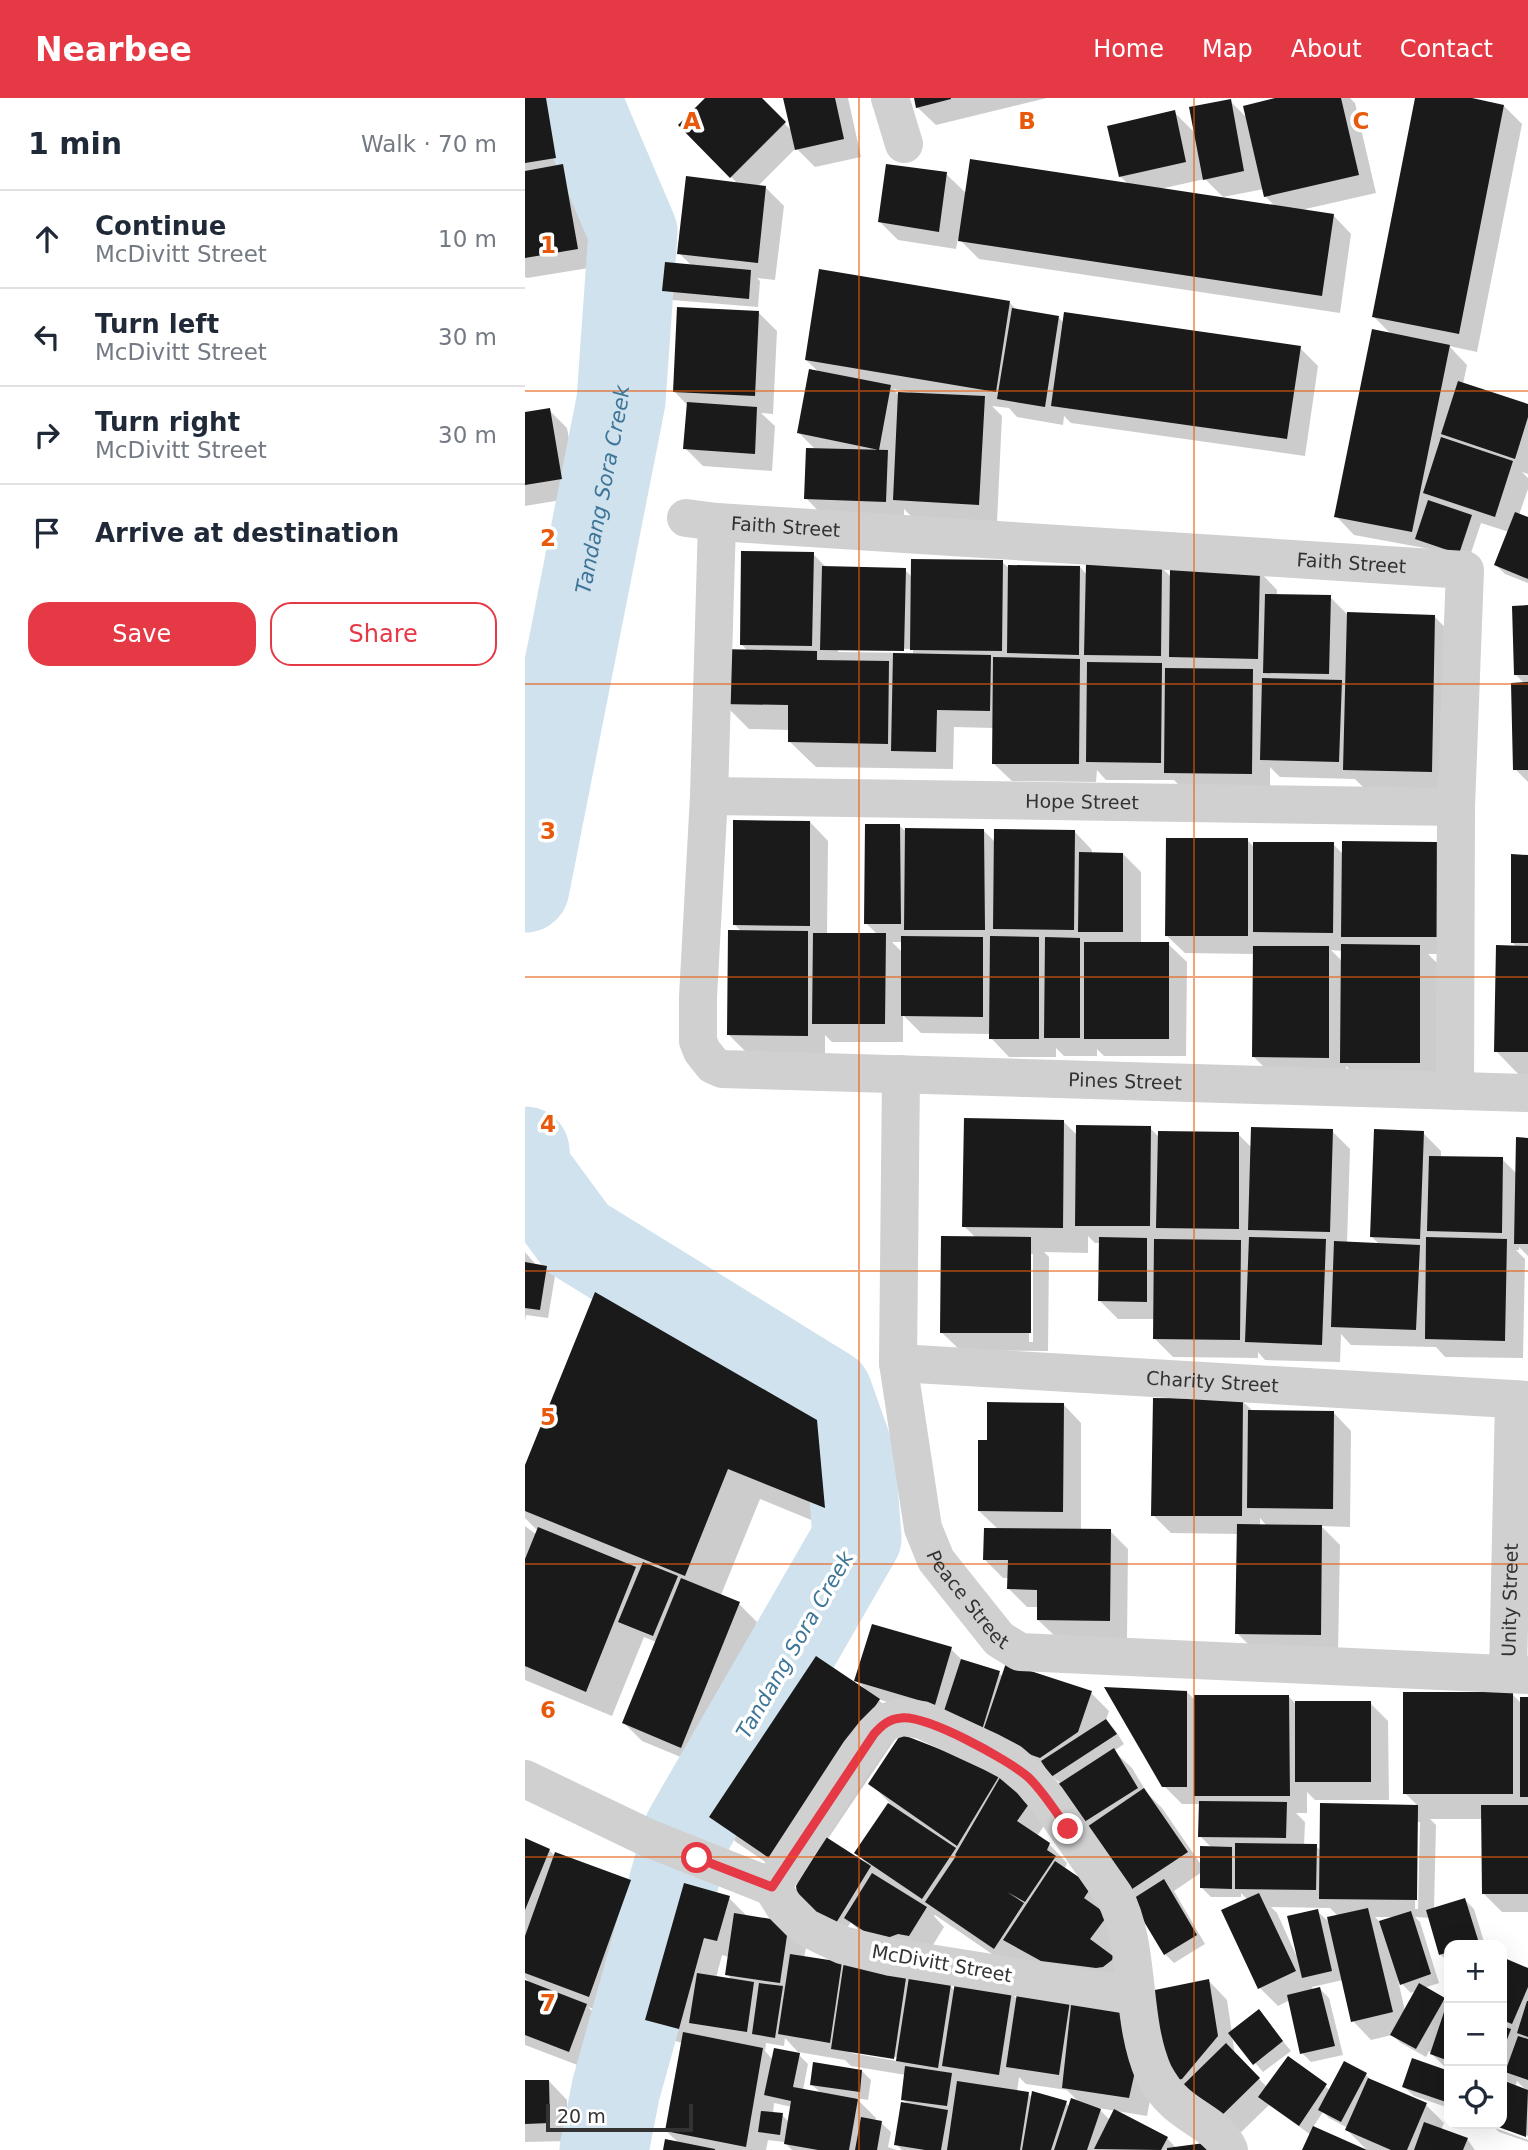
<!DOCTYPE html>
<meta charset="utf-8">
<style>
body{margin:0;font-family:"DejaVu Sans",sans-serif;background:#f2f2f3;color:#1f2937}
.controls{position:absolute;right:21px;bottom:21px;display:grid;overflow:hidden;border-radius:14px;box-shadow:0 7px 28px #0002}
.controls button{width:63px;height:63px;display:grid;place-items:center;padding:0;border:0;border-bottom:2px solid #e0e1e3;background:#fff;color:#1f2937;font:35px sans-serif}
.scale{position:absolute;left:21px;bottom:18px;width:147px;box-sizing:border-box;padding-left:7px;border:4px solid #333;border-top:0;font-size:19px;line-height:24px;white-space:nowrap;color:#333;-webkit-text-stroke:5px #fff;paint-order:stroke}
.stop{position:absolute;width:21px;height:21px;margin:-16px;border:5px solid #e63946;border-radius:50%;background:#fff}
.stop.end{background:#e63946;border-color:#fff;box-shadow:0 2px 7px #0008}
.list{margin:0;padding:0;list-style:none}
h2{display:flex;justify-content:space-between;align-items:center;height:91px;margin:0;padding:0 28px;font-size:30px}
h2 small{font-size:23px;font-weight:400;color:#747a83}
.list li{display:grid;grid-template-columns:46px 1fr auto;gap:21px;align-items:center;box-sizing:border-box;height:98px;padding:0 28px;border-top:2px solid #e0e1e3}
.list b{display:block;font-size:26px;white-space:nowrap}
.list p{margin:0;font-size:23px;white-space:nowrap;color:#747a83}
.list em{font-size:23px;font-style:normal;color:#747a83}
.actions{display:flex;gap:14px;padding:21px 28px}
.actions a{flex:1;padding:16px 0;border:2px solid #e63946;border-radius:21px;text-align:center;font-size:24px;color:#e63946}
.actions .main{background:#e63946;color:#fff}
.icon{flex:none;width:38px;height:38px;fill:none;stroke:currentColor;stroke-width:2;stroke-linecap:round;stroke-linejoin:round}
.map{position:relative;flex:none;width:1003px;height:2052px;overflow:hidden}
header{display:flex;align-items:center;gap:42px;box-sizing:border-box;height:98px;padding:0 35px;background:#e63946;color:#fff}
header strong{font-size:33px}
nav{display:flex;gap:38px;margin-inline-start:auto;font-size:24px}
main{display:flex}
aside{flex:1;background:#fff}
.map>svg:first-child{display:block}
.shadow{fill:#0003;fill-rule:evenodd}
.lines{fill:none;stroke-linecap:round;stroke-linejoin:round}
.river{stroke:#cfe2ee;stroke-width:89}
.building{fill:#1a1a1a}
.minor{stroke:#d0d0d0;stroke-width:38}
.route{stroke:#e63946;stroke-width:9}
.grid{fill:none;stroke:#e8590c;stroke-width:2;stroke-opacity:0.55}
.labels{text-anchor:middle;stroke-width:7;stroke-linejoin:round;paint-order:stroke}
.street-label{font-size:19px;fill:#333;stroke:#fff}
.water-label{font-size:21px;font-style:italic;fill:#3f7597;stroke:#fff}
.grid-label{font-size:23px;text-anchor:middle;font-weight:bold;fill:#e8590c;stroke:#fff;stroke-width:7;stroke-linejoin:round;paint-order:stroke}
</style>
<header>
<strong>Nearbee</strong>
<nav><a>Home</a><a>Map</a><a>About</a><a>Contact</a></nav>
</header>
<main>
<aside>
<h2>1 min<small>Walk · 70 m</small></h2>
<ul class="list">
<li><svg class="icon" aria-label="ahead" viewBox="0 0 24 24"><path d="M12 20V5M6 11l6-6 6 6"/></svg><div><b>Continue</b><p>McDivitt Street</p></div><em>10 m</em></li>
<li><svg class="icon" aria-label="left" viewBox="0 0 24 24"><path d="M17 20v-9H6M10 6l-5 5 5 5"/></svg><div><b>Turn left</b><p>McDivitt Street</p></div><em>30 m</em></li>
<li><svg class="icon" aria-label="right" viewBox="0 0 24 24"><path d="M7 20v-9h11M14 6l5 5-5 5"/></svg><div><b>Turn right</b><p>McDivitt Street</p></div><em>30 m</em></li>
<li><svg class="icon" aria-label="arrive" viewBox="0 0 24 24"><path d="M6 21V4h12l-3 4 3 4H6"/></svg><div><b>Arrive at destination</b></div></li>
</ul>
<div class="actions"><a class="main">Save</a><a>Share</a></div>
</aside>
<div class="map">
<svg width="1003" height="2052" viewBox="0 0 1003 2052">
<rect width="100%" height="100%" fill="#fff"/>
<path class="shadow" d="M0,0H35L48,79L56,86L70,169L2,180L0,179Z
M183,0H234L267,33L260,0H323L336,59L290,69L271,50L232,89L241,90L259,108L250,182L232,180L235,183L233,209L147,202L138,192L168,169L154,155L214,87L155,27Z
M390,0H522L411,27L392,9Z
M757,0H825L830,5L851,95L776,112L808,117L826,136L815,215L454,161L433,140L431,151L373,142L355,124L421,76L442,96L604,87L595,78L649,14L671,36L705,3L722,20ZM680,81L698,99L739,91L740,98L751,109L635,91Z
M892,0H938L979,8L997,26L952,254L924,248L942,267L938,286L1003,308V376L997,374L1003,380V391L994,417L1003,421V485L980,476L971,467L984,434L956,425L943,464L905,451L829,437L811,418L867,237L849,219Z
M485,205L493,213L534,220L539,225L775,250L793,268L780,358L546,325L539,318L538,327L492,319L484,310L467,308L477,318L472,424L388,420L379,411V422L299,419L281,400L291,352L274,335L295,275L281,262ZM368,291L385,294V297L373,296Z
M234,215L252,233L248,316L236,315L250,328L247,373L178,368L160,350L163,308L150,294Z
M24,312L42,330L54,399L0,408V316Z
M288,456L302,470L380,472L387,479L477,464L485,471L555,469L562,477L637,470L647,480L734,473L752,492V498L805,499L822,516L910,519L935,545L932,699L846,697L830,681L755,679L745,669V694L659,692L649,682H581L572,672L571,684L487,683L468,665L469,630L429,629L428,671L291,669L265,644V632L224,631L198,605L223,553L216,546ZM313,550L388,551V555L313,554Z
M1003,509V684L990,671L1000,586L990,576Z
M285,724L303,743L302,837H353L341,825L375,728L379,732H458L471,745L549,733L567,752V756H598L616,774V846H643L662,864L661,958H579L572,951V958H539L531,950V959H484L466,940V936L396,935L378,917V944H307L300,937V955H222L204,937L216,833L210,827ZM367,844H378V855Z
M722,742L730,750L808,746L818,756L930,764V856H903L913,866L912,983L835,982L821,968V977H747L729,959L730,856L660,855L641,837ZM806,852L818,853V864Z
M0,748L2,822H0Z
M1003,758V979H996L971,953L992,849L987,844Z
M538,1023L553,1038L625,1030L634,1039L713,1036L727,1050L807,1033L825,1051L822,1145L855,1147L847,1139L898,1035L916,1053V1060L977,1061L992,1076L1003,1041V1158L994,1149V1152H991L1000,1161L998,1260L920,1259L911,1249L826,1247L816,1236L815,1264L740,1262L733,1254V1260L648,1259L630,1241V1221H593L575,1203L576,1145H570L563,1138V1155L519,1154L524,1159L523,1253L435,1252L416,1234L451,1140L439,1128ZM504,1156H508V1244H504Z
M0,1154L12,1168L21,1169L30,1178L23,1220L1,1217L0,1224Z
M717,1303L728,1313L808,1314L826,1333L825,1429L796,1428L815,1447L813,1554L730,1553L712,1535L713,1436L646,1435L628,1417ZM735,1420L742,1428H735Z
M538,1306L556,1325V1432L585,1433L603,1451L602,1541L532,1540L513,1522L514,1509H502L484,1491V1480H478L460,1462L474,1432L454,1413L464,1344Z
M291,1323L322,1355L330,1440L235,1401L196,1497L214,1506L232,1524L175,1667L117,1643L99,1625L131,1544L119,1539L87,1618L0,1582V1428L12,1437L13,1433L0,1420V1372Z
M426,1551L439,1564L474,1575L478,1579L566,1595L584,1613L581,1622L590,1632L599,1646L589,1653L607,1670L622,1695L637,1710L677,1768L687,1750L675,1738V1706H657L639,1688L662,1594L671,1603L764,1599L770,1605H845L863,1623L864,1702H790L782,1694V1715H771L780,1724L779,1748H791L796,1753L797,1707L893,1708L880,1695L987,1596L997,1606L1003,1601V1814H977L959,1796L958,1721H905L911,1727L909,1811L940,1802L949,1811L960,1847H924V1865L915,1856L905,1820L890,1819L895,1824L914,1885L899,1890L924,1907V1973L904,1953L901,1959L876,1945L867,1937L846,1942L828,1923L818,1882L787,1889L788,1893L795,1891L804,1900L818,1957L786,1964L777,1955L765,1902L753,1908L735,1890L723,1802L716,1795V1799H686L677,1790V1774L649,1793L680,1846L649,1865L640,1856L536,1686L527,1678L423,1623L353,1601L379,1628L302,1742L342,1766L331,1755L365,1705L346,1686L475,1676L521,1725L512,1738L524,1746L542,1765L540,1770L566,1790L613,1885L495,1875L410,1817L409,1818L419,1829L403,1855L339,1838L326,1824L317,1838L274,1787L211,1744L186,1719L339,1592L340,1591L331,1582ZM891,1724H895L893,1811H890ZM746,1809L805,1810L813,1818L805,1825L792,1813L771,1857L752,1815ZM850,1819H870L856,1825ZM873,1882L886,1895L891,1893L880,1913Z
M0,1742L24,1752L30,1758L105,1783L123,1802L83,1916L63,1909L80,1925L63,1971L0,1947V1884L6,1886L0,1880Z
M204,1800L222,1818L282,1844L279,1860L316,1866L320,1870L425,1888L430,1893L486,1895L493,1902L604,1909L626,1997L622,2018L573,2010L585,2022L642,2040L652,2051L693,2052H377L371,2046L384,2008L378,2001L381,1977L326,1968L320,1962L273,1954L260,1940L259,1948L241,1945L240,1953L248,1962L274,1957L283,1966L278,1992L296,1995L286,1986L337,1973L346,1982L343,2002L331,2000L351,2020L350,2023L356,2025L366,2034L363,2049L372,2052H267L259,2044L243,2042L241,2052H140L155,2046L141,2033L157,1945L140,1940L122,1922ZM197,1857L204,1859L202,1876L208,1883L191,1880ZM326,1952L378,1960L377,1964L326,1955ZM494,1979L501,1986L542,1992L555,2005L545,2009L541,2005L507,2000L503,1996L492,1994ZM249,2005L267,2009L264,2024L257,2017L248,2016Z
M977,1860L1003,1872V2038L973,2027V2031L1003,2042V2044L974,2034L965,2026H977ZM992,1983L1002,1993L990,1989Z
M684,1883L702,1902L707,1935L734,1914L766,1953L738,1974L707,1938L710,1957L742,1989L763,1960L805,1992L841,1977L848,1984L901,2007L919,2025L916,2032L942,2041L950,2052H842L822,2032L823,2030L804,2020L798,2014L788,2029L838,2052H779L786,2037L744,2007L708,2042L644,1983Z
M888,1962L924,1974V2010L889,1998L879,1989Z
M24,1983L42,2002L43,2043L0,2044V1984Z"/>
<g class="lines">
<g class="river">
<path id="s1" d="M0,790L96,303L108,134L51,0"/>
<path d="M0,1053L2,1072L52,1140L303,1295L326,1360L332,1440L163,1733L91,1991L79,2052"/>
</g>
</g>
<path class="building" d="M0,0H21L31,60L0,65Z
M180,0H237L261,24L205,80L153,27Z
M258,0H310L319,41L270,52Z
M389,0H426V1L391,10Z
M750,0H816L834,77L739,99L718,8Z
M890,0H947L979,7L934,236L847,219Z
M706,1L719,73L678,82L664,9Z
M650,12L661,64L594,79L582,28Z
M445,61L809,116L797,198L433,143Z
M38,66L53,151L0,160V73Z
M361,66L422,74L414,134L353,124Z
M161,78L241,88L233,165L152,156Z
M140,164L226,172L224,201L137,193Z
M294,171L485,203L471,294L280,262Z
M152,209L234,213L230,298L148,294Z
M487,210L534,218L520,309L472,301Z
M539,214L776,248L762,341L526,308Z
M847,231L925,247L887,434L809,419Z
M284,271L366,287L354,352L272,335Z
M933,283L1003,306V319L990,361L916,336Z
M373,294L460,298L454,407L368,402Z
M162,304L232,309L230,356L158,351Z
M25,310L37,381L0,387V314Z
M916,339L988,363L970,419L898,395Z
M281,350L363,352L361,404L279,401Z
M903,402L947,417L934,456L890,441Z
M990,414L1003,419V481L969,467Z
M216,453L289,454L287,548L215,547Z
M386,461L478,462L477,553L385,552Z
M561,466L637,468L636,558L559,557Z
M483,467L555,468L554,557L482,555Z
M297,468L381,470L379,553L295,552Z
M645,470L735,472L733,561L644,559Z
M740,496L806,497L804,576L738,575Z
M1003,507V577H989L987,508Z
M822,514L910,517L907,674L818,672Z
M196,551L292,553V562L364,563L363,646L263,644V607L196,606Z
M368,555L466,557L465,613L412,612L411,654L366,653Z
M468,559L555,561L554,666H467Z
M562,564L637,565L636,665L561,664Z
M640,570L728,571L727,676L639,675Z
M737,580L817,582L814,664L735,662Z
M1003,584V672H988L986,585Z
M208,722L285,723V828L208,827Z
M340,726H375L376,826H339Z
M380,730L459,731L460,832H379Z
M469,731L550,732L549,832L468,831Z
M641,740H723V838H640Z
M817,743L912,744V839H816Z
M728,744H809L808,835L728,834Z
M554,754L598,755V834H553Z
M986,756L1003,757V845H986Z
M203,832L283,833V938L202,937Z
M288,835H361L360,926H287Z
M376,838L458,839V919L376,918Z
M465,838L514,839V941H464Z
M520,839L555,840V940H519Z
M559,844H644V941H559Z
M816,846L895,847V965H815Z
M971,847L1003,848V954H969Z
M728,848H804V960L727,959Z
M439,1020L539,1022L538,1130L437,1129Z
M551,1027L626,1028L625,1128H550Z
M726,1029L808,1031L805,1134L723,1132Z
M849,1031L899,1033L895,1141L845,1139Z
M633,1033L714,1034V1131L631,1130Z
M991,1039L1003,1040V1146H989Z
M904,1058L978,1059L977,1135L902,1133Z
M416,1138L506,1139V1235H415Z
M574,1139L622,1140V1204L573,1203Z
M724,1139L801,1141L797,1247L720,1244Z
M901,1139L982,1141L980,1243L900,1241Z
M629,1141L716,1142L715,1242L628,1241Z
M809,1143L895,1147L891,1232L806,1229Z
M0,1164L22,1168L15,1212L0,1210Z
M70,1194L292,1322L300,1410L203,1371L160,1478L0,1413V1367Z
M628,1300L718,1301L717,1418H626Z
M462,1304L539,1305L538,1414L453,1413V1342H462Z
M723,1312L809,1313L808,1411L722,1410Z
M712,1426L797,1427L796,1537L710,1536Z
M13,1429L111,1469L61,1594L0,1568V1461Z
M459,1430L586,1431L585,1523L512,1522V1492L482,1491L483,1462H458Z
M118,1464L153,1478L128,1538L93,1524Z
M156,1480L215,1504L156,1650L97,1625Z
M347,1526L427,1549L410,1607L329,1583Z
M291,1558L355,1601L247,1762L184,1719Z
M436,1561L475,1573L457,1632L417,1619Z
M481,1565L567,1593L553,1634L515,1660L456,1639Z
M579,1589L662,1593V1689H637Z
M878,1594H988V1696H878Z
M669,1597H764L765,1698H669Z
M995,1599H1003V1699H995Z
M770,1603H846V1684H770Z
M581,1621L592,1636L526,1679L516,1663Z
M376,1636L476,1675L432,1748L343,1686Z
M589,1650L613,1690L556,1726L532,1687Z
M477,1676L504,1706L492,1723L525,1745L522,1752L531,1758L500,1804L482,1794L499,1805L469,1851L400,1804L431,1758L430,1757Z
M619,1690L663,1754L598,1797L556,1733Z
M674,1703L762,1704L761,1740L673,1739Z
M363,1705L431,1750L397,1801L329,1755Z
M795,1705L893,1707L892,1802L794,1801Z
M956,1707H1003V1796H957Z
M301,1739L346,1768L308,1830L274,1809L271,1788Z
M0,1740L25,1751L0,1812Z
M710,1745L792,1746L791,1792L710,1791Z
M675,1748L707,1749V1791L675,1790Z
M30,1754L106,1782L64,1899L0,1875V1838Z
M530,1763L567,1788L559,1800L583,1817L565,1841L588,1858L587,1862L578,1869L571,1870L516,1863L478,1842Z
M347,1775L402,1809L384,1838L373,1836L354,1843L319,1820Z
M639,1781L672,1837L639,1857L606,1802Z
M159,1785L205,1798L192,1843L179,1840L154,1931L120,1922Z
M734,1795L771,1873L733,1891L696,1812Z
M940,1800L954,1845L947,1847H924V1854L914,1857L901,1812Z
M843,1810L868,1914L826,1924L802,1819Z
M793,1811L807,1873L777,1880L762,1818Z
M886,1813L906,1876L875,1887L854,1823Z
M209,1815L264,1824L255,1885L200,1877Z
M265,1856L317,1864L305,1945L253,1936Z
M977,1859L1003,1870V1889L987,1926L977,1922Z
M319,1863L382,1873L369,1961L306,1951Z
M172,1875L229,1884L222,1934L164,1925Z
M384,1879L426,1886L413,1970L371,1963Z
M684,1881L693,1938L657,1981L643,1984L625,1893Z
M0,1882L62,1906L44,1954L0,1937Z
M430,1884L487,1893L474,1977L417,1968Z
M234,1885L258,1888L250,1940L227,1936Z
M894,1885L920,1900L891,1951L865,1937Z
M795,1889L810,1948L775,1956L762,1897Z
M492,1895L545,1903L534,1977L481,1969Z
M1002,1903H1003V1939L992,1935Z
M546,1907L605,1908L609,1978L604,2000L537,1990Z
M921,1908L924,1909V1963L905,1956Z
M734,1911L758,1943L728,1967L703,1935Z
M977,1928L986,1931L977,1955Z
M158,1934L238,1950L221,2049L140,2033Z
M993,1938L1003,1941V1982L980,1974Z
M701,1945L735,1980L689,2025L655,1990Z
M249,1950L275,1955L268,1989L333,2001L324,2052H293L259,2046L266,2003L239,1997Z
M763,1958L802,1986L774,2028L733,1999Z
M887,1960L924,1973V2005L877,1989Z
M819,1963L842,1975L816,2024L793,2012Z
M288,1964L337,1972L335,1994L285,1987Z
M380,1968L427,1975L422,2008L376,2002Z
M843,1980L902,2005L882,2052H866L820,2032Z
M0,1982H24L25,2025L0,2026Z
M977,1982L1003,1992L1001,2039L965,2026H977Z
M432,1983L504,1994L495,2052H422Z
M507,1993L542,2003L526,2052H497Z
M546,2000L576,2011L562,2052H529Z
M376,2004L423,2012L416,2052H400L369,2047Z
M589,2011L643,2039L636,2052L569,2051Z
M236,2013L258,2015L255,2037L233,2034Z
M336,2019L357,2023L352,2052H330Z
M899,2024L943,2040L938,2052H889Z
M788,2028L842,2052H777Z
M140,2041L190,2051V2052H138Z
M687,2044L689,2052H642V2050Z"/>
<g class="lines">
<g class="minor">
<path d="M365,0L379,46"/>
<path id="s2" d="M161,420L192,424L940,472L931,709L930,993"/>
<path id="s3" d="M192,424L184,698L173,899V943L177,953L188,967L197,971L1003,995"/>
<path id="s4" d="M184,698L931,709"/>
<path id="s5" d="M376,976L373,1265L398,1430L411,1462L474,1541L495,1554L1003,1577"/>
<path id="s6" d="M373,1265L1003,1302"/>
<path id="s7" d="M983,1576L989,1302"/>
<path d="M0,1681L123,1740L247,1789"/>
<path d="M610,1898L366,1859L317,1847L280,1829L259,1808L247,1789L334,1655L349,1636L361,1624L377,1619L397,1622L466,1654L485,1664L505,1681L522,1701L589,1797C617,1850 604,1920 629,1976C634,1985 640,1995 648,2002C665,2020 694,2028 704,2052"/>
</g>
</g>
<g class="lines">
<path class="route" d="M172,1760L247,1789L349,1636C357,1627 364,1621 376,1620C402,1617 482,1661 503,1679C518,1693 530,1713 543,1731"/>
</g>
<path class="grid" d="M334,0V2052M669,0V2052M0,293H1003M0,586H1003M0,879H1003M0,1173H1003M0,1466H1003M0,1759H1003"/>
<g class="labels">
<g class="street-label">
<text dy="7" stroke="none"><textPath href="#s2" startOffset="100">Faith Street</textPath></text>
<text dy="7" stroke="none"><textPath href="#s2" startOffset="667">Faith Street</textPath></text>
<text dy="7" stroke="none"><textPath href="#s4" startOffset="373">Hope Street</textPath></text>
<text dy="7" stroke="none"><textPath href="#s3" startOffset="961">Pines Street</textPath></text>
<text dy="7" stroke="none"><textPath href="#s6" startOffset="315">Charity Street</textPath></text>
<text dy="7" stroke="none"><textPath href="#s5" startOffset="541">Peace Street</textPath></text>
<text dy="7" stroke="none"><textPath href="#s7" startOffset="74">Unity Street</textPath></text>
<text transform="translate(417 1865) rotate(10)" y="7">McDivitt Street</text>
</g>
<g class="water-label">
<text dy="7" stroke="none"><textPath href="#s1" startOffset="406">Tandang Sora Creek</textPath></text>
<text transform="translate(270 1547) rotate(-60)" y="7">Tandang Sora Creek</text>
</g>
</g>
<g class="grid-label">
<text x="167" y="31">A</text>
<text x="502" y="31">B</text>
<text x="836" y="31">C</text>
<text x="23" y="155">1</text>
<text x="23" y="448">2</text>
<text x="23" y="741">3</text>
<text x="23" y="1034">4</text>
<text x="23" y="1327">5</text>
<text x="23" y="1620">6</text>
<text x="23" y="1913">7</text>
</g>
</svg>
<div class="controls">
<button>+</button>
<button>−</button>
<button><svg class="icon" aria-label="locate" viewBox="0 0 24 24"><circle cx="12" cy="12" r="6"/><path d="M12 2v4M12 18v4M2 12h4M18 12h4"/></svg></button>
</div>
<div class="scale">20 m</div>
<div class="stop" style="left:172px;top:1760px"></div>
<div class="stop end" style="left:543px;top:1731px"></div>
</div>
</main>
